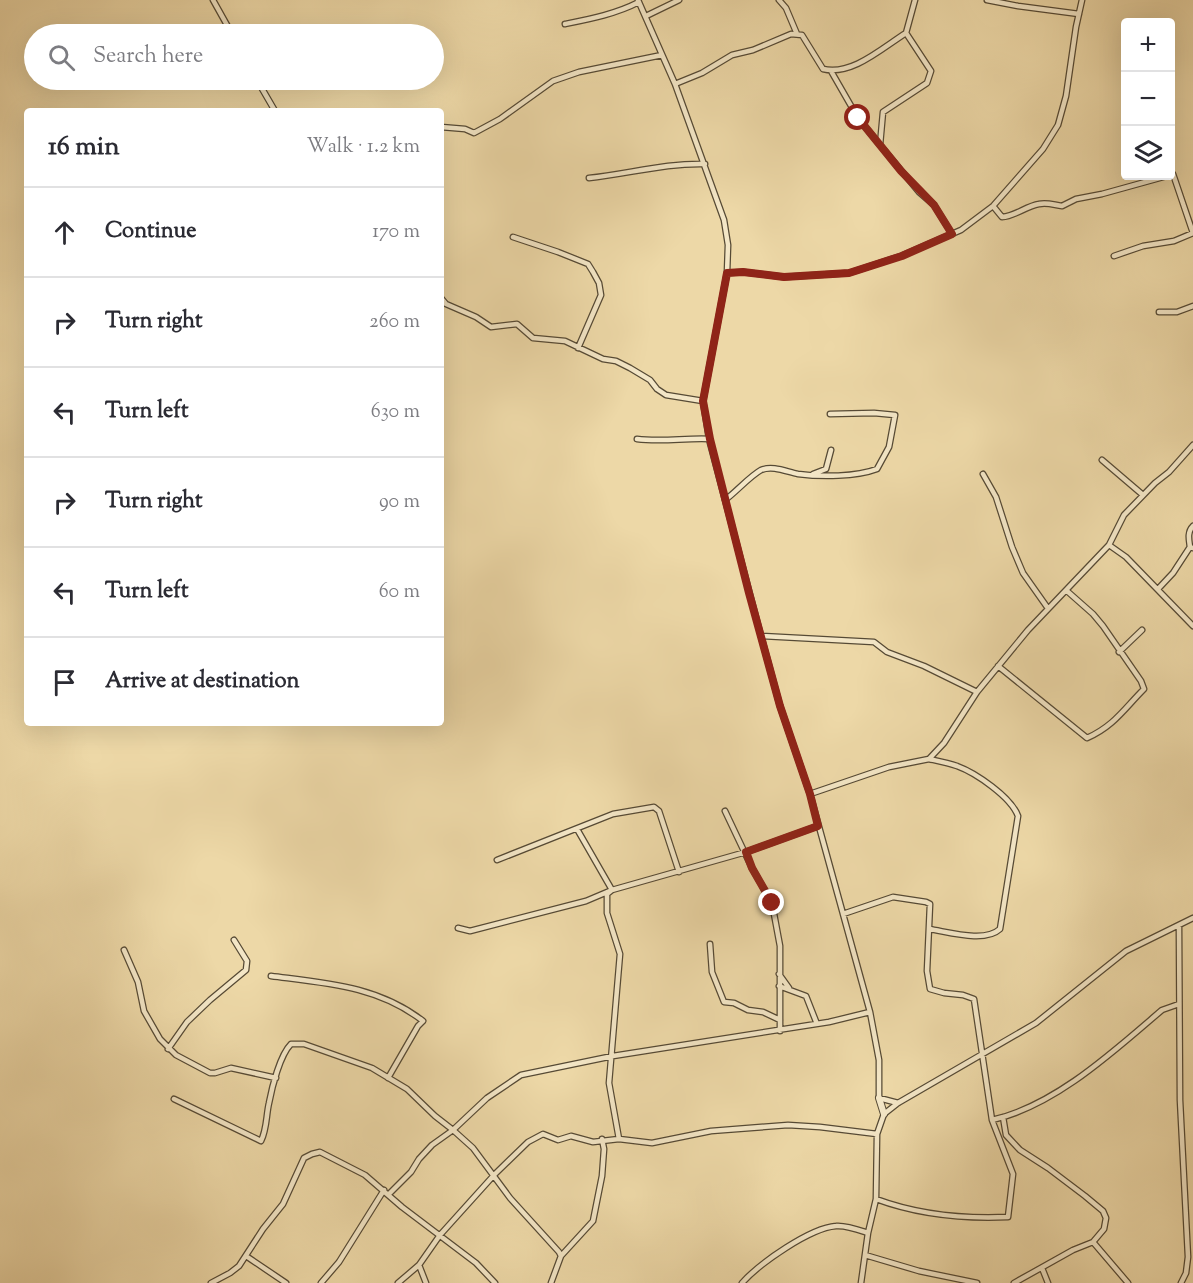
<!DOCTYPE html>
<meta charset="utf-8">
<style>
body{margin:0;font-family:"Sorts Mill Goudy",serif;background:#f2f2f3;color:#2b2b33}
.controls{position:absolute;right:18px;top:18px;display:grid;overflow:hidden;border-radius:6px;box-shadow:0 6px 24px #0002}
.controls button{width:54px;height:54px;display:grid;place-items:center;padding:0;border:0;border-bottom:2px solid #e1e1e2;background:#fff;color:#2b2b33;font:30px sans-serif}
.stop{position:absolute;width:18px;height:18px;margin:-14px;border:4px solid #8f2418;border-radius:50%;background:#fff}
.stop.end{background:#8f2418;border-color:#fff;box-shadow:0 2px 6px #0008}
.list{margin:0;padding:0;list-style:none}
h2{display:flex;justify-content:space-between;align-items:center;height:78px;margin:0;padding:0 24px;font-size:26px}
h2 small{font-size:20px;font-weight:400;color:#7c7c81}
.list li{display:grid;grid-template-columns:39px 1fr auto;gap:18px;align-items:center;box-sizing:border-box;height:90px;padding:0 24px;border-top:2px solid #e1e1e2}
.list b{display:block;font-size:22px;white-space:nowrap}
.list em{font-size:20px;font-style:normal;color:#7c7c81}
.icon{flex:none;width:33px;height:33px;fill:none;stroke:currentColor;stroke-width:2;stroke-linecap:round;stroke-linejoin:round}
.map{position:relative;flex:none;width:1193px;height:1283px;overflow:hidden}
.search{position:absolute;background:#fff;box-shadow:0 6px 24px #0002;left:24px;top:24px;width:420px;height:66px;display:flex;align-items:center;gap:15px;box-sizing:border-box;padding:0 21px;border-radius:33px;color:#7c7c81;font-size:22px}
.panel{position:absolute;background:#fff;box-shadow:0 6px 24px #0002;left:24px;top:108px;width:420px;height:618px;border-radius:6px}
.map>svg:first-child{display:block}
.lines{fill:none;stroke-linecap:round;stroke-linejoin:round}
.minor-casing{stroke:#564a35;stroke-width:7}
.tertiary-casing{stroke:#564a35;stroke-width:8}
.minor{stroke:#f3e6c6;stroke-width:4.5}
.tertiary{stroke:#f3e6c6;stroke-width:6}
.route{stroke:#8f2418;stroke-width:8}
</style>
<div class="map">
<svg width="1193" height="1283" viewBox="0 0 1193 1283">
<rect width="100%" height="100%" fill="#edd8a7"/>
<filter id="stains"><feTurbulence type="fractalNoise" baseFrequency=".00333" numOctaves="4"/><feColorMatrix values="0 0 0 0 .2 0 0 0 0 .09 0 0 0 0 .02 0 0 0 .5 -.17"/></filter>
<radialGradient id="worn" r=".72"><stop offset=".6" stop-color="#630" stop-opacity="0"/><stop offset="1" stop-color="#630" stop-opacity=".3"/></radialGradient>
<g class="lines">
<g class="minor-casing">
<path id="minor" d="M213,0L232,34
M638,0L675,84L724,220L728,245L727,273L703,401L709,439L761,636L780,706L810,794L870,1012L879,1060V1098L898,1103
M779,0L786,8L797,34
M987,0L1018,6L1079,14
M646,16L679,0
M565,24C590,19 616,14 639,2
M906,33L931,71L927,83L883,112L880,145L919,192L934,205L952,234
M831,71L858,118L880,145
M257,80L275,111
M675,84L702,73L732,55L753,50L791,34L802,35L823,69C852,76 882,48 906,33L915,0
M441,127L465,129L474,133L500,119L553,81L579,72L662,55
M1170,174H1173L1193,233
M589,178C628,174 665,163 705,164
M993,206L1002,217C1016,216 1026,206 1039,204C1047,202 1054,205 1062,206L1076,199L1102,194L1167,176
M513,237L558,252L588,264L593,272L599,283L601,295L578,348
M1114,256L1143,246L1174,241L1193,233
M727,273L743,272L784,277L849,273L901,256L961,230L993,206L1043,149L1058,125L1066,96L1076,27L1082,0
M441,298L446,304L476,317L491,327L517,324L533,338L565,341L603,359L616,361L630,368L650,380L657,389L666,395L703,401
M1159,312H1177L1193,306
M637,439C661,442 685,438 709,439
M1102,460L1143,495
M813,474L826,469L831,450
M983,474L996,497L1012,547L1023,573L1047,607
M725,500C736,492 750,476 761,470C773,465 787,472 798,474C821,477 856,477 877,469L889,447L895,415L874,413L830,414
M1109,545L1124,515L1155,483L1169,472L1193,445
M1190,547C1189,540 1187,532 1193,526
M1158,589L1173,573L1190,547L1193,548
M761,636L874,642L887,652L924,666L977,692
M1119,652L1142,630
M998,666L1087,738C1114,726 1124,709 1144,689L1141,681L1103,626L1093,614L1067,591
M929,759C938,761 948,763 957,766C976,773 1011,797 1018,816L1000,929C985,943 949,932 929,929
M810,794L889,767L929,759L944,743L977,692L1028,630L1109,545L1126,557L1193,626
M725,811L752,868L772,903L780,946V1031
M577,829L612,890L607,894V913L620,954L609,1083L619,1139
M497,860L613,814L654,807L659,811L679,872
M843,914L893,897L926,902L930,904L927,971L930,989L944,993L963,995L974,999L992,1120L1013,1174L1008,1217C963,1219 919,1215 876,1199
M1179,927L1180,1100L1188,1257L1186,1273L1181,1283
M458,928L470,931L586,901L612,890L746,852L818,826
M710,944L712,972L724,1002L734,1003L748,1010L763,1012L780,1020
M124,950L138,982L144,1011L160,1039L176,1055L210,1073H215L231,1068L276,1078
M779,974L789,988
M271,976C326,983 378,986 423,1021L418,1026L388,1078
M779,986L806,996L817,1024
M168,1049L187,1022L210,1000L246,970L247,961L234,940
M174,1099L261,1141C267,1129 266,1116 269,1103C272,1087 280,1055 291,1044H304L372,1068L407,1089L435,1116L453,1130L473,1148L510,1198L559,1252L561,1256L551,1283
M1003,1117L1006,1135L1020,1150L1048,1168L1085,1196L1103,1211L1106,1218L1104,1229L1093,1242L1073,1250L1014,1283
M992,1120C1055,1106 1114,1051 1162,1010L1179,1004
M389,1194L411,1172L419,1159L432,1145L453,1130L487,1098L521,1075L613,1056L829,1022L870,1012
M1093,1242L1128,1283
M865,1255L919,1271L977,1283
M246,1256L286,1283
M561,1256L593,1221L602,1176L604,1149L602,1139
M419,1265L426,1283
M1042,1268L1048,1283
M211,1283L230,1273L239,1266L263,1229L283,1204L304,1158L312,1154L320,1152L365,1175L402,1207L476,1263L495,1283
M321,1283L339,1262L384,1190
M398,1283L419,1265L440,1235L495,1174L528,1142L543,1134L558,1140L571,1136L593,1142L619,1139L652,1143L711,1131L788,1125L820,1127L877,1134
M742,1283C760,1263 810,1228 836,1226C846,1225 859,1230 868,1233
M861,1283L868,1233L876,1199L877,1134L884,1114L898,1103L1036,1023L1126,951L1193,918"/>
</g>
<g class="tertiary-casing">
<path id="tertiary" d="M879,1098L884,1114"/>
</g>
<use href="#minor" class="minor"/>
<use href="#tertiary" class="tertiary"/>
</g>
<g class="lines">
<path class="route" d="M772,903L752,868L746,852L818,826L810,794L780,706L749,593L710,439L703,401L727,273L743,272L784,277L849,273L902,256L952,234L934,205L901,171L858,118"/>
</g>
<rect width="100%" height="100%" filter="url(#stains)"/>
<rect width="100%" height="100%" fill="url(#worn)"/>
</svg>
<div class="controls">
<button>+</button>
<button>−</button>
<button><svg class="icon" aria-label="layers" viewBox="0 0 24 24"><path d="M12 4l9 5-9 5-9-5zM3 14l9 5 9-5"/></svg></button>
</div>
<div class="stop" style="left:858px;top:118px"></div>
<div class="stop end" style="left:772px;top:903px"></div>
<div class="search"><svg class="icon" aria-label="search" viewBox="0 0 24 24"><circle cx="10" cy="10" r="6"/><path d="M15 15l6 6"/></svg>Search here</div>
<section class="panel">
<h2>16 min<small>Walk · 1.2 km</small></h2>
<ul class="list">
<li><svg class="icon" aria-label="ahead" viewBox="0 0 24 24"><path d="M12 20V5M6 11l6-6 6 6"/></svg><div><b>Continue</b></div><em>170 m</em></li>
<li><svg class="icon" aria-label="right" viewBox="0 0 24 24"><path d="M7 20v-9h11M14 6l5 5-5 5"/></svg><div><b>Turn right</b></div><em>260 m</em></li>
<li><svg class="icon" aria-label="left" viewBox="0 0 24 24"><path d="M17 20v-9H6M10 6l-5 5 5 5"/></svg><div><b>Turn left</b></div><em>630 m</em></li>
<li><svg class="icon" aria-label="right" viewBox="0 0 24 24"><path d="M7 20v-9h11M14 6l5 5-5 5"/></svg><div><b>Turn right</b></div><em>90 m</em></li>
<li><svg class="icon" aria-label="left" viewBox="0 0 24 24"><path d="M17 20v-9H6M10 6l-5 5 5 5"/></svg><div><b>Turn left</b></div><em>60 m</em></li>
<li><svg class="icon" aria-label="arrive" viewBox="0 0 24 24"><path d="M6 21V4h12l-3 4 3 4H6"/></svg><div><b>Arrive at destination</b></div></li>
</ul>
</section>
</div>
